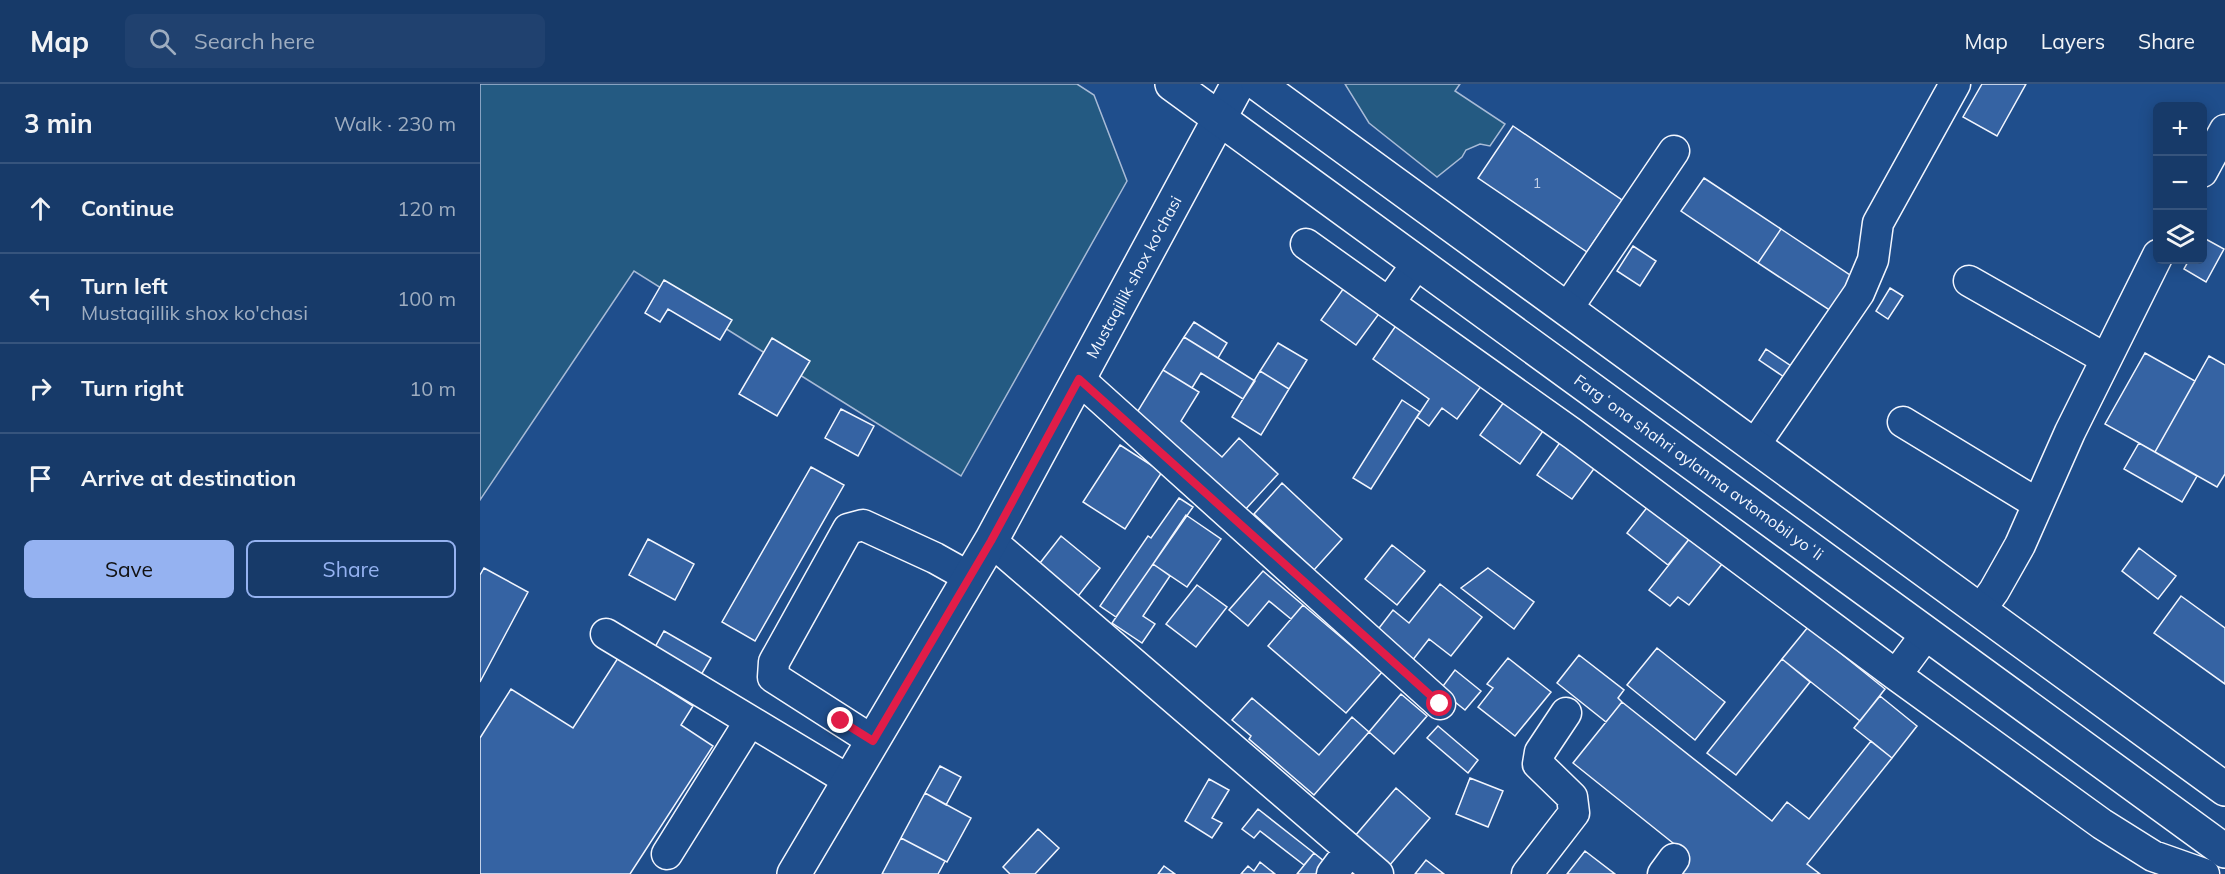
<!DOCTYPE html>
<meta charset="utf-8">
<style>
body{margin:0;font-family:Mulish,sans-serif;background:#20416f;color:#f1f3f6}
.controls{position:absolute;right:18px;top:18px;display:grid;overflow:hidden;border-radius:9px;box-shadow:0 3px 15px #0003}
.controls button{width:54px;height:54px;display:grid;place-items:center;padding:0;border:0;border-bottom:2px solid #36547d;background:#173a69;color:#f1f3f6;font:30px sans-serif}
.stop{position:absolute;width:18px;height:18px;margin:-14px;border:4px solid #e11d48;border-radius:50%;background:#fff}
.stop.end{background:#e11d48;border-color:#fff;box-shadow:0 2px 6px #0008}
.list{margin:0;padding:0;list-style:none}
h2{display:flex;justify-content:space-between;align-items:center;height:78px;margin:0;padding:0 24px;font-size:26px}
h2 small{font-size:20px;font-weight:400;color:#9eadc0}
.list li{display:grid;grid-template-columns:39px 1fr auto;gap:18px;align-items:center;box-sizing:border-box;height:90px;padding:0 24px;border-top:2px solid #36547d}
.list b{display:block;font-size:22px;white-space:nowrap}
.list p{margin:0;font-size:20px;white-space:nowrap;color:#9eadc0}
.list em{font-size:20px;font-style:normal;color:#9eadc0}
.actions{display:flex;gap:12px;padding:18px 24px}
.actions a{flex:1;padding:14px 0;border:2px solid #95b2f1;border-radius:9px;text-align:center;font-size:21px;color:#95b2f1}
.actions .main{background:#95b2f1;color:#111}
.icon{flex:none;width:33px;height:33px;fill:none;stroke:currentColor;stroke-width:2;stroke-linecap:round;stroke-linejoin:round}
.map{position:relative;flex:none;width:1745px;height:790px;overflow:hidden}
header{display:flex;align-items:center;gap:36px;box-sizing:border-box;height:84px;padding:0 30px;background:#173a69;border-bottom:2px solid #36547d}
header strong{font-size:28px}
nav{display:flex;gap:33px;margin-inline-start:auto;font-size:21px}
.search{width:420px;height:54px;background:#20416f;display:flex;align-items:center;gap:15px;box-sizing:border-box;padding:0 21px;border-radius:9px;color:#9eadc0;font-size:22px}
main{display:flex}
aside{flex:1;background:#173a69}
.map>svg:first-child{display:block}
.green{fill:#245a82;stroke:#a8bbd7;stroke-width:1.5}
.building{fill:#3563a3;stroke:#f2f6ff;stroke-width:1.5}
.lines{fill:none;stroke-linecap:round;stroke-linejoin:round}
.minor-casing{stroke:#f2f6ff;stroke-width:33}
.major-casing{stroke:#f2f6ff;stroke-width:36}
.highway-casing{stroke:#f2f6ff;stroke-width:36}
.minor{stroke:#1f4e8c;stroke-width:30}
.major{stroke:#1f4e8c;stroke-width:33}
.highway{stroke:#1f4e8c;stroke-width:33}
.route{stroke:#e11d48;stroke-width:8}
.labels{text-anchor:middle;stroke-width:4.5;stroke-linejoin:round;paint-order:stroke}
.number-label{font-size:14px;fill:#c3d1e8}
.street-label{font-size:16px;fill:#f2f6ff;stroke:#1f4e8c}
</style>
<header>
<strong>Map</strong>
<div class="search"><svg class="icon" aria-label="search" viewBox="0 0 24 24"><circle cx="10" cy="10" r="6"/><path d="M15 15l6 6"/></svg>Search here</div>
<nav><a>Map</a><a>Layers</a><a>Share</a></nav>
</header>
<main>
<aside>
<h2>3 min<small>Walk · 230 m</small></h2>
<ul class="list">
<li><svg class="icon" aria-label="ahead" viewBox="0 0 24 24"><path d="M12 20V5M6 11l6-6 6 6"/></svg><div><b>Continue</b></div><em>120 m</em></li>
<li><svg class="icon" aria-label="left" viewBox="0 0 24 24"><path d="M17 20v-9H6M10 6l-5 5 5 5"/></svg><div><b>Turn left</b><p>Mustaqillik shox ko'chasi</p></div><em>100 m</em></li>
<li><svg class="icon" aria-label="right" viewBox="0 0 24 24"><path d="M7 20v-9h11M14 6l5 5-5 5"/></svg><div><b>Turn right</b></div><em>10 m</em></li>
<li><svg class="icon" aria-label="arrive" viewBox="0 0 24 24"><path d="M6 21V4h12l-3 4 3 4H6"/></svg><div><b>Arrive at destination</b></div></li>
</ul>
<div class="actions"><a class="main">Save</a><a>Share</a></div>
</aside>
<div class="map">
<svg width="1745" height="790" viewBox="0 0 1745 790">
<rect width="100%" height="100%" fill="#1f4e8c"/>
<path class="green" d="M0,0H597L614,11L647,97L481,392L154,187L0,416Z
M865,0H980L975,7L1025,40L1010,62L1000,60L986,66L982,73L957,93L889,39Z"/>
<path class="building" d="M1502,0H1546L1517,52L1483,33Z
M1033,42L1142,116L1107,168L998,94Z
M1224,94L1301,145L1278,179L1201,127Z
M1301,145L1379,197L1357,231L1278,179Z
M1722,153L1744,165L1726,198L1704,185L1709,176H1722Z
M1153,162L1176,177L1160,202L1137,187Z
M184,196L252,236L240,256L188,225L180,238L165,229Z
M866,201L901,227L876,261L841,236Z
M1410,204L1423,212L1408,235L1396,227Z
M714,238L747,259L738,274L704,253Z
M917,240L1002,301L977,335L962,324L949,342L937,333L949,315L893,275Z
M704,253L775,297L763,315L721,289L712,304L683,286Z
M292,254L330,277L297,332L259,310Z
M798,259L827,276L809,305L780,287Z
M1286,265L1317,286L1310,297L1279,276Z
M1665,269L1715,297L1675,368L1625,340Z
M1729,272L1745,281V390L1737,403L1675,368Z
M683,286L719,308L701,337L742,373L759,354L798,390L763,428L656,330Z
M780,287L809,305L781,351L752,333Z
M922,316L940,328L891,405L873,394Z
M1024,318L1063,347L1040,380L1000,351Z
M361,325L394,342L378,372L345,354Z
M1081,357L1116,382L1092,415L1057,391Z
M1659,359L1717,392L1702,418L1644,385Z
M640,361L682,388L645,445L603,418Z
M331,383L364,401L275,557L242,538Z
M802,399L862,455L834,486L774,430Z
M699,414L713,423L636,533L620,522L668,452L671,454Z
M1169,421L1210,454L1188,481L1147,449Z
M706,431L741,455L707,503L673,480Z
M581,452L620,484L592,520L553,488Z
M1210,454L1242,480L1209,521L1198,513L1190,522L1169,506Z
M168,455L214,480L195,516L149,491Z
M912,461L945,487L917,521L885,495Z
M1659,464L1696,492L1678,515L1642,487Z
M673,480L690,492L663,532L675,540L662,559L632,539Z
M4,484L48,508L0,598V491Z
M1008,484L1054,518L1034,545L981,504Z
M783,487L823,521L811,535L789,517L768,542L749,526Z
M960,500L1002,533L971,572L949,555L932,577L896,548L913,526L929,539Z
M717,501L747,523L716,563L686,540Z
M1701,512L1745,544V600L1674,549Z
M823,521L902,588L866,629L788,562Z
M1328,543L1405,605L1380,637L1302,575Z
M184,547L231,574L221,591L174,565Z
M1177,564L1245,618L1215,656L1147,601Z
M1099,571L1144,606L1138,614L1142,618L1126,638L1077,599Z
M138,574L213,622L201,641L233,662L150,790H0V654L31,605L93,644Z
M1028,574L1071,608L1035,652L998,623L1013,604L1007,600Z
M1302,575L1330,598L1256,691L1227,669Z
M975,586L1001,607L985,626L960,606Z
M921,610L947,632L914,670L889,648Z
M1400,612L1437,642L1412,674L1374,644Z
M772,614L839,671L872,633L889,648L834,711L769,655L771,652L752,636Z
M1142,618L1292,737L1307,718L1329,735L1391,657L1412,674L1327,780L1340,790H1196L1194,788L1208,771L1093,679Z
M958,642L998,676L988,689L947,654Z
M460,682L481,693L466,721L445,709Z
M990,694L1023,707L1008,743L976,730Z
M729,695L749,706L732,734L742,739L732,754L705,737Z
M916,704L950,734L909,782L875,752Z
M445,709L491,734L467,778L421,754Z
M778,725L834,769L824,781L780,747L774,754L762,745Z
M558,745L579,764L555,790H530L523,783Z
M421,754L465,777L458,790H402Z
M1105,767L1135,790H1087Z
M834,769L845,778L836,790H817Z
M946,776L964,790H935Z
M780,778L795,790H761L768,782L774,787Z
M684,782L695,790H678Z"/>
<g class="lines">
<g class="minor-casing">
<path id="minor" d="M1722,88L1745,46
M826,160L1093,350L1416,591L1622,740L1673,772L1724,790
M1489,197L1626,275
M909,219L938,178
M1087,225L1194,67
M599,295L960,620
M1423,338L1558,420
M1274,362L1379,209L1393,176L1398,139L1475,0
M511,457L898,790
M1500,526L1514,507L1540,461L1590,348L1678,171
M126,550L370,697
M1416,591L1447,549
M393,657L293,593L294,578L368,445L383,441L455,474L489,493
M187,770L270,637
M852,790L870,766
M1047,790L1094,729L1092,713L1058,680L1060,668L1086,629
M1183,790L1194,775"/>
</g>
<g class="major-casing">
<g id="major">
<path id="s1" d="M314,790L511,457L758,0"/>
</g>
</g>
<g class="highway-casing">
<path id="highway" d="M692,0L1745,767
M778,0L1745,705"/>
</g>
<use href="#minor" class="minor"/>
<use href="#major" class="major"/>
<use href="#highway" class="highway"/>
</g>
<g class="lines">
<path class="route" d="M361,637L393,657L511,457L599,295L960,620"/>
</g>
<g class="labels">
<g class="number-label">
<text x="1057" y="104">1</text>
</g>
<g class="street-label">
<text dy="6" stroke="none"><textPath href="#s1" startOffset="687">Mustaqillik shox ko'chasi</textPath></text>
<text transform="translate(1219 383) rotate(36)" y="6">Fargʻona shahri aylanma avtomobil yoʻli</text>
</g>
</g>
</svg>
<div class="controls">
<button>+</button>
<button>−</button>
<button><svg class="icon" aria-label="layers" viewBox="0 0 24 24"><path d="M12 4l9 5-9 5-9-5zM3 14l9 5 9-5"/></svg></button>
</div>
<div class="stop" style="left:960px;top:620px"></div>
<div class="stop end" style="left:361px;top:637px"></div>
</div>
</main>
